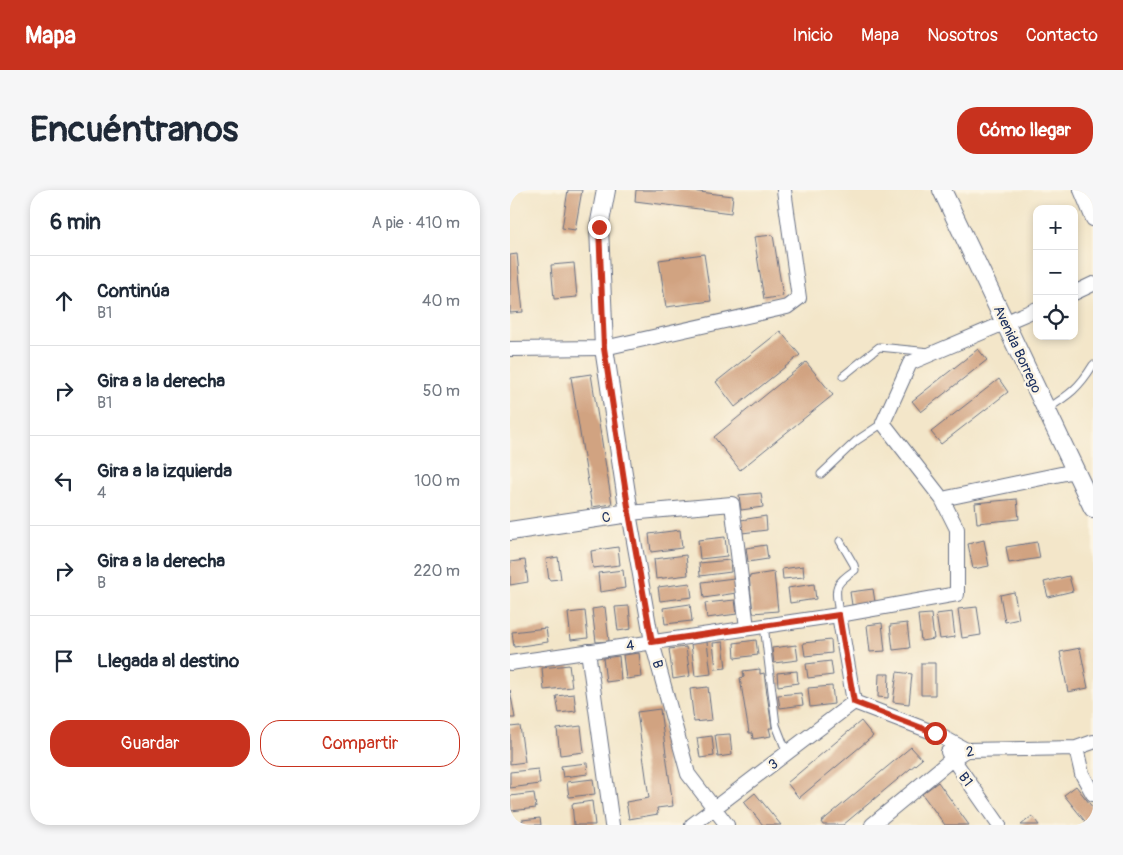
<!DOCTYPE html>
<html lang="es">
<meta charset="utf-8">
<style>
body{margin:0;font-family:Pangolin,sans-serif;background:#f6f6f7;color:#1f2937}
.controls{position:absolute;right:15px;top:15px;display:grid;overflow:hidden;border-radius:10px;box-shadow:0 2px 8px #0003}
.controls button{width:45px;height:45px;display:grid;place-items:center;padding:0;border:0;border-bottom:1px solid #e0e1e3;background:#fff;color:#1f2937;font:25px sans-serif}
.stop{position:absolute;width:15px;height:15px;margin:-11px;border:4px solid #c8321e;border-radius:50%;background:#fff}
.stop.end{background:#c8321e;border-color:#fff;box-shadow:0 1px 5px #0008}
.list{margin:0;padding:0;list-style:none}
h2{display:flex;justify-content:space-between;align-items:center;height:65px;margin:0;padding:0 20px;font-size:21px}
h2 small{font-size:16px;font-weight:400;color:#747a83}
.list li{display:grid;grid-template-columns:32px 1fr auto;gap:15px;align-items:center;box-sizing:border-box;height:90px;padding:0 20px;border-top:1px solid #e0e1e3}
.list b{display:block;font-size:19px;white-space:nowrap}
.list p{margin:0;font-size:16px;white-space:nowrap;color:#747a83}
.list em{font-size:16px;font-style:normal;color:#747a83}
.actions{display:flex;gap:10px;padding:15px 20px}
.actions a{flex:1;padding:11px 0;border:1px solid #c8321e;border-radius:20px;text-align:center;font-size:18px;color:#c8321e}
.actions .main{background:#c8321e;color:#fff}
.icon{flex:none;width:28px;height:28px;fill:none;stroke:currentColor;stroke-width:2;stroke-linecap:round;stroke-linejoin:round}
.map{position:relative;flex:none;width:583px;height:635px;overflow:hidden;border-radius:20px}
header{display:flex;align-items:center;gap:30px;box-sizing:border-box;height:70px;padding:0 25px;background:#c8321e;color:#fff}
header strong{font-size:24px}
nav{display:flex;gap:28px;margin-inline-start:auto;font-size:18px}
.intro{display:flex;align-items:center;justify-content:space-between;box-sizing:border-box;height:120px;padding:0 30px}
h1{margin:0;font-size:35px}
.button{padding:12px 22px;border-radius:20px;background:#c8321e;color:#fff;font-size:18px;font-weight:700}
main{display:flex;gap:30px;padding:0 30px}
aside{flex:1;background:#fff;border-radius:20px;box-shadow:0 2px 8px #0003}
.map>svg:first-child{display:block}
.building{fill:#d1a381}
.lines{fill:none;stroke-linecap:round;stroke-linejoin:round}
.service-casing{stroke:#676f83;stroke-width:9}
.minor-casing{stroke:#676f83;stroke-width:16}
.tertiary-casing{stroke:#676f83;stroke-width:20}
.service{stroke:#fff;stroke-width:7}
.minor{stroke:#fff;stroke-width:14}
.tertiary{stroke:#fff;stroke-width:18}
.route{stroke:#c8321e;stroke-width:6}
.labels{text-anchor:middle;stroke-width:5;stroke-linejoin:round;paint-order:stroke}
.street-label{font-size:14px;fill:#1b2f5e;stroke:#fcf5e5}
</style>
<header>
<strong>Mapa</strong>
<nav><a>Inicio</a><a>Mapa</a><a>Nosotros</a><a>Contacto</a></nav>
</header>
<div class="intro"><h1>Encuéntranos</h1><a class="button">Cómo llegar</a></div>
<main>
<aside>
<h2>6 min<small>A pie · 410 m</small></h2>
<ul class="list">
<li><svg class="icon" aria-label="ahead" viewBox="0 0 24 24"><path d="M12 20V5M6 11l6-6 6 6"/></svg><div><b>Continúa</b><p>B1</p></div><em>40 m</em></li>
<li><svg class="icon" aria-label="right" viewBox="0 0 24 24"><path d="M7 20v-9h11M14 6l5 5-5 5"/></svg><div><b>Gira a la derecha</b><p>B1</p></div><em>50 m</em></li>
<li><svg class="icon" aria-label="left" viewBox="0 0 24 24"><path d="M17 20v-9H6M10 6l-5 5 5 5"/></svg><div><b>Gira a la izquierda</b><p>4</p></div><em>100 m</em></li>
<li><svg class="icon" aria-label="right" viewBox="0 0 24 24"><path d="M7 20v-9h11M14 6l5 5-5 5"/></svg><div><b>Gira a la derecha</b><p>B</p></div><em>220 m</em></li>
<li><svg class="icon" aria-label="arrive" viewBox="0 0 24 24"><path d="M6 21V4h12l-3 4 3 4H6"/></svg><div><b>Llegada al destino</b></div></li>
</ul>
<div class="actions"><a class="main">Guardar</a><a>Compartir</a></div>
</aside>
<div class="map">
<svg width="583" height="635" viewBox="0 0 583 635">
<rect width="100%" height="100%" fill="#fcf5e5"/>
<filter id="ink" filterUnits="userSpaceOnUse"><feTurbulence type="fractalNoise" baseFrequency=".02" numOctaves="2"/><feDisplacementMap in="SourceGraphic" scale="10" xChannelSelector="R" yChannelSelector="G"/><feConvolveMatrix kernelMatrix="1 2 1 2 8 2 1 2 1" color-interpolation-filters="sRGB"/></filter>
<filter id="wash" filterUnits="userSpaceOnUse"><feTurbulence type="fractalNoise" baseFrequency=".0096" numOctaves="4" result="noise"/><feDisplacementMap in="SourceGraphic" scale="20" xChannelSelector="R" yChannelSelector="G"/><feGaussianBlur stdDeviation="1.12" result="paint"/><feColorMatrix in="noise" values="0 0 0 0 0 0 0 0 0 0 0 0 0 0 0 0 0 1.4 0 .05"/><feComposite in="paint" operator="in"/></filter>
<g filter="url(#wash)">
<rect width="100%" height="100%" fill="#f3e6c9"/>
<g id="blocks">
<path class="building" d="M58,0H72L65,40L52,38Z
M126,0H173L223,6L221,23L125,11Z
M263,45L273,106L254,109L244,47Z
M7,64L13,122L0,123V65Z
M194,64L201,111L156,117L149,70Z
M64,73L67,107L44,109L41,75Z
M270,141L290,165L225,217L206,192Z
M468,159L477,170L411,222L402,211Z
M296,172L323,205L230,280L204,247Z
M81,184L102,314L82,317L61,187Z
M489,189L498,202L431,254L421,242Z
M251,303L253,317L231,320L229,305Z
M507,309L509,329L467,333L465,313Z
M256,326L257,340L232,343L231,330Z
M170,340L172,358L141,362L139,344Z
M215,347L217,366L190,369L188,350Z
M474,350L479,376L463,379L458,354Z
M527,352L530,368L499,373L496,357Z
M256,355L258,369L238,372L236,358Z
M108,357L110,375L83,378L81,361Z
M176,365L178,385L146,389L144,369Z
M48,367L51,389L39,390L36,369Z
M15,370L18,392L0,395V372Z
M220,370L221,382L190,386L189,373Z
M293,376L294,387L273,389L272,379Z
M113,380L115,398L90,402L88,383Z
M264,382L268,421L243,423L239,386Z
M559,386L563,401L538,407L534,392Z
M224,388L226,403L194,408L192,392Z
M180,393L182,407L150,411L148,397Z
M304,394L306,409L280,413L278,398Z
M363,399L365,412L342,415L340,402Z
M504,402L509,429L495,432L490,405Z
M225,410L227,424L197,428L195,413Z
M180,414L182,431L155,434L153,418Z
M119,416L121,439L108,441L105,417Z
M95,417L99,451L86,452L82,419Z
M467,417L471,445L452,448L448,419Z
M75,421L78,448L61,450L58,423Z
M442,422L445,447L430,449L426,424Z
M421,424L424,449L411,451L408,425Z
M372,433L375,461L360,462L357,435Z
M397,433L400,458L383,460L380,435Z
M36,438L38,452L4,457L2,442Z
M246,450L248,465L225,468L224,453Z
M321,450L322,463L295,466L293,453Z
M197,452L201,484L185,486L181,454Z
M213,452L216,478L206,479L203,453Z
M286,455L288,470L264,473L262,458Z
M176,457L180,486L163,489L159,459Z
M570,458L578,498L558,502L550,462Z
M129,463L132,487L116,489L113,465Z
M109,466L111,490L96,492L93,468Z
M321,471L323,485L298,488L296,474Z
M411,473H425V505H411Z
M59,475L62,497L34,500L32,478Z
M250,479V484L254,483L262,538H259L261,546L243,549L242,543H239L230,488L234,487L233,481Z
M287,481L288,493L268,496L267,483Z
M387,482L402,484L399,514L383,512Z
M369,484H379L378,508L368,507Z
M322,496L324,514L300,517L298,498Z
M198,497L202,530L184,532L180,499Z
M0,500L5,528H0Z
M291,503L293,515L270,518L268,505Z
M64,504L66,521L49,523L46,506Z
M150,519L163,616L147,618L148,624L119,629L116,612L139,608L127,522Z
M351,531L363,546L289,608L277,593Z
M10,536L15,572L0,574V537Z
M71,536L74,562L50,565L47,539Z
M220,544L222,565L208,567L205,545Z
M202,546L204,566L190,568L187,548Z
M401,557L412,569L333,635H313L311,632Z
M77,573L78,584L53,587L51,576Z
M28,579L30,594L0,598V582Z
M83,589L85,604L59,607L57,592Z
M428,592L459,635H435L412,604Z
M566,596L583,618V635H578L554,605Z
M24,603L26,618L1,621L0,606Z
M245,603L271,635H253L234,612Z
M82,611L85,635H64L62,614Z
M522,626L529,635H511Z
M30,628L31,635H12V630Z"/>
</g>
</g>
<g filter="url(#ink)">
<use href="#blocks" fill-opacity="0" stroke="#676f83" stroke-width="1"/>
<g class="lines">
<g class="service-casing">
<path id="service" d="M333,186L369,157L420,162
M537,219C559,205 569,198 583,175
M311,284L346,251L373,233
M329,425C326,398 321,396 345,380L344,375L330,351
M254,435L266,535L277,563"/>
</g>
<g class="minor-casing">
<path id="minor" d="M571,0L583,29
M564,103L583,94
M527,119L400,173L373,233L432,309L565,281
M0,159L94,158L277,117L289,108L274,0
M329,425L344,512
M78,461L102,635
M0,473L329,425L447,404V339L432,309
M344,512L425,543L456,560
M566,558L572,584L583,604
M438,562L489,635
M182,635L344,512
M217,635L178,584L142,452L119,323L222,314L237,438
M362,635L442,569L456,560L566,558L583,552"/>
</g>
<g class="tertiary-casing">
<path id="tertiary" d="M432,0L583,318
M0,341L119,323L94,158L89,37L96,0"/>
</g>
<use href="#service" class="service"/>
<use href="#minor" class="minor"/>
<use href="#tertiary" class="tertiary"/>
</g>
</g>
<g class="lines" filter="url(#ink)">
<path class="route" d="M89,37L94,158L119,323L142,452L329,425L344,512L425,543"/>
</g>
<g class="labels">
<g class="street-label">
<text transform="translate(508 159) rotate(65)" y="5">Avenida Borrego</text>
<text transform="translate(96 327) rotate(-8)" y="5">C</text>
<text transform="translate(120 455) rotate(-8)" y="5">4</text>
<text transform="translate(148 474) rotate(75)" y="5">B</text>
<text transform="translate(460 561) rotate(-11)" y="5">2</text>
<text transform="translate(263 574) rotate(-36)" y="5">3</text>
<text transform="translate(456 589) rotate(54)" y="5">B1</text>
</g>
</g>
</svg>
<div class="controls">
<button>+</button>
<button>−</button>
<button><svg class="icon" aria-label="locate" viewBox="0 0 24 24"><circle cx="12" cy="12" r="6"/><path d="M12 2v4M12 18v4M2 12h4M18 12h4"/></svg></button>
</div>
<div class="stop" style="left:425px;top:543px"></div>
<div class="stop end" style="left:89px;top:37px"></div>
</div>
</main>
